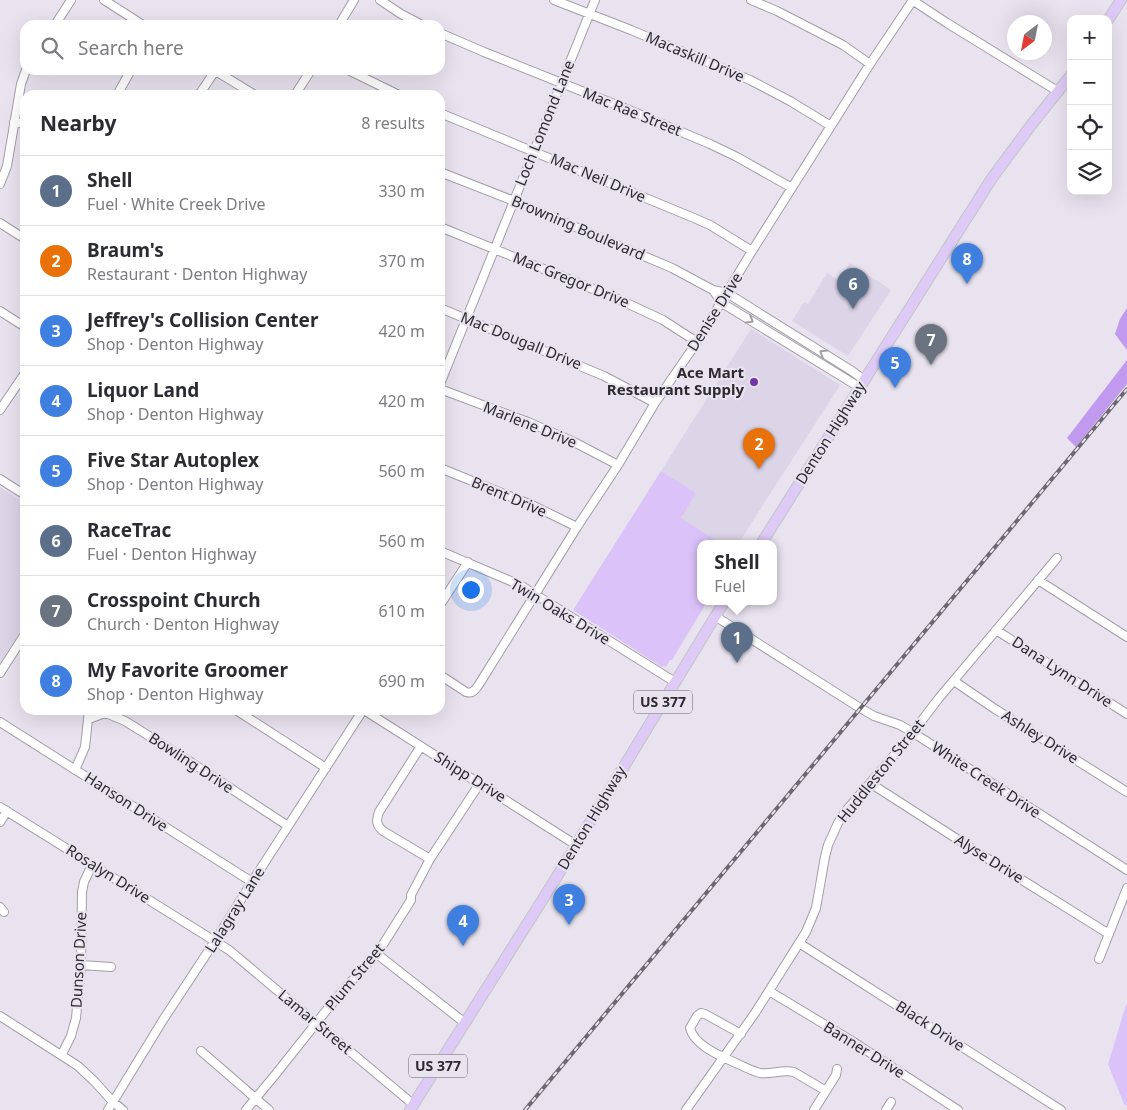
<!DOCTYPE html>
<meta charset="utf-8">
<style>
body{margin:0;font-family:"Noto Sans",sans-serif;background:#f2f2f3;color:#2b2b33}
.controls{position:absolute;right:15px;top:15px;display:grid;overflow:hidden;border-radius:10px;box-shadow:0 5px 20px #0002}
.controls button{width:45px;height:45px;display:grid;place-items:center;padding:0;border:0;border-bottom:1px solid #e1e1e2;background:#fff;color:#2b2b33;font:25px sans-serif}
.compass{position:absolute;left:1007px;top:15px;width:45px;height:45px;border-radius:50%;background:#fff;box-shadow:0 5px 20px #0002;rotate:212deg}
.you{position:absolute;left:470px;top:589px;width:18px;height:18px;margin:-12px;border:4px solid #fff;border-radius:50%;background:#1a73e8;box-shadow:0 0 0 8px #1a73e833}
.badge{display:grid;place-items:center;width:32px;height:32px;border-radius:50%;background:#7c3aed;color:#fff;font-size:16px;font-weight:700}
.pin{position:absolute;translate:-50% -41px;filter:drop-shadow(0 1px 2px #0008)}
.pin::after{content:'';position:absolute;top:26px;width:18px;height:15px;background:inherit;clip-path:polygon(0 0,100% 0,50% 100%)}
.popup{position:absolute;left:697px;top:540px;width:80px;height:65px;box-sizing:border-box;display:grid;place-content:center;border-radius:10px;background:#fff;filter:drop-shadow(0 1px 4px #0005);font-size:16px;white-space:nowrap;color:#7c7c81}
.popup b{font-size:19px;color:#2b2b33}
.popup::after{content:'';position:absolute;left:50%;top:100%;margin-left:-10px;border:10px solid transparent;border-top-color:#fff}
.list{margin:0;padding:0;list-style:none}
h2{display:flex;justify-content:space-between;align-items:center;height:65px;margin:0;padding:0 20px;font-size:21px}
h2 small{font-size:16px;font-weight:400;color:#7c7c81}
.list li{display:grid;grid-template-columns:32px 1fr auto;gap:15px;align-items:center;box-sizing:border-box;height:70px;padding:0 20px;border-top:1px solid #e1e1e2}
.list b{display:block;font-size:19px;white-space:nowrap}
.list p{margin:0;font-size:16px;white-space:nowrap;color:#7c7c81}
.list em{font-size:16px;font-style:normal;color:#7c7c81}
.icon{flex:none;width:28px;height:28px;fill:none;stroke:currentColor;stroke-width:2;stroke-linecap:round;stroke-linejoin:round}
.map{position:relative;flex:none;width:1127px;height:1110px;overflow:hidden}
.search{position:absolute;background:#fff;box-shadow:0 5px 20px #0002;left:20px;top:20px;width:425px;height:55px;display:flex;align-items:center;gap:12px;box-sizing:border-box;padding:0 18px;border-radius:15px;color:#7c7c81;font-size:19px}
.panel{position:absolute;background:#fff;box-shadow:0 5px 20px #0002;left:20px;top:90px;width:425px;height:625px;border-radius:15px}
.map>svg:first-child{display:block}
.built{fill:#dcd4e7}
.green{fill:#dbc3fa}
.forest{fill:#c199ee}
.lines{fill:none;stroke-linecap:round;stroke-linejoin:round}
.minor-casing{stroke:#a29da8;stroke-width:10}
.major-casing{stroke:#c4c4c5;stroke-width:12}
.minor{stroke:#fff;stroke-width:8}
.major{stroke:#decaf6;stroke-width:10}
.rail-casing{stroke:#6b686f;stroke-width:4}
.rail{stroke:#e8e3ef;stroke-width:2;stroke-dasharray:5.5;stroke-linecap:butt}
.oneway{stroke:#a0a0a2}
.poi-dot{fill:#7435aa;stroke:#e8e3ef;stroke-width:2}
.labels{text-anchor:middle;stroke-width:4.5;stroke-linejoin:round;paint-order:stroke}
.shield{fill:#e8e3ef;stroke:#656269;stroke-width:1}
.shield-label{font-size:14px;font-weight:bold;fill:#2d2b30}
.street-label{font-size:15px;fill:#2d2b30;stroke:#e8e3ef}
.poi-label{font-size:15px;font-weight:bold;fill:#2d2b30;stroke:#e8e3ef;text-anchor:end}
</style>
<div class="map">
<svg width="1127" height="1110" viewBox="0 0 1127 1110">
<rect width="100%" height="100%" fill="#e8e3ef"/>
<path class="built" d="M850,263L891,290L848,356L792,321L804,302L808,304L827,273L839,280Z
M751,329L840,385L738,544H722L680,518L696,493L661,471Z
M0,487L25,503V624L0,663Z"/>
<path class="green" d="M661,471L696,493L681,518L722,544H701V602H707L672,660H670L666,667L663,666L662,667L573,610Z
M1127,1002V1106L1124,1104L1108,1064Z"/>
<path class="forest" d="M1127,308V350L1115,334L1120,319Z
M1127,360V384L1076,447L1067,438Z"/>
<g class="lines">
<g class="minor-casing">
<path id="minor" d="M104,0L143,25
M380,0L401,14L422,25
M554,0L631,30L750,80L790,101L831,126
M751,0L777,11L843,45L870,64
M912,0L947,23L1059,92
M55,25L71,0
M339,25L354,0
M440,33L484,52L629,110L710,144L737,157L792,188
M214,70L255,95
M348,70L399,95
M117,95L131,70
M199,95L215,71
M295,95L311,70
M440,113L694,218L710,225L752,251
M14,122L25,124
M440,172L514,201L672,268L713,290L727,293L852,371L864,380
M0,184L7,166L21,84L26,70
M0,223L25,239
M440,227L620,300L663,320L697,342
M713,290L722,303L859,387
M440,308L604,376L655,403
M0,311L25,327
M440,384L595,0
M440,389L528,422L572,441L618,465
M0,410L25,373
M440,468L534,506L577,527
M0,479L25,495
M440,551L520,585L675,682
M1038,580L1127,637
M440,605L468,562
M715,616L860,708L874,716L900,725L912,732L1127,870
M996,630L1127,714
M0,673L25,634
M440,675L466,692C472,694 474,691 478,686L577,527L618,465L655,403L697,342L752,251L870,64L913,0
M954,681L995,709L1127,792
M236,710L326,768
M364,710L576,845
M89,719L102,714H108L125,721L189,761L288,826
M0,722L252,882
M421,746L379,812C376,820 376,825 383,831L430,859
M75,770L85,747L89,710
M870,783L985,857L1109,934
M0,807L229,950L414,1105
M0,822L7,811
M0,907L4,912
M799,943L1061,1110
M377,954L465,1023
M1099,959L1127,888
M81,965L111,967
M769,991L852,1041L958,1110
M0,1016L78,1066L95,1082L113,1102L123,1110
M741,1034L705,1014L701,1013L697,1016L690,1028C694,1046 723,1057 738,1064C745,1067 752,1071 760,1073C771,1075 782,1069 794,1072L826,1091
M201,1051L269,1110
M62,1054L71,1036L76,1018L81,965L82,892L84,882L92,865
M108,1110L163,1020L215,941L252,882L363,710
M246,1110L275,1075L329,1007L362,969L377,954L411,900V895L430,859L480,783
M686,1110L755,1013L806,932L816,908L825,857L828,845L838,823L844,813L903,745L939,698L1057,558
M814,1110L836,1075L837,1069
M886,1110L891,1102"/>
</g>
<g class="major-casing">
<path id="major" d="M1108,20L1121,0
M761,544L992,178L1032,124L1071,75
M410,1110L553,883L724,602"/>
</g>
<use href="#minor" class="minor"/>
<use href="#major" class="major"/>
<g class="rail-casing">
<path id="rail" d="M525,1110L1127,389"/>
</g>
<use href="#rail" class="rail"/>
</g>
<defs><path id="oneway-chevron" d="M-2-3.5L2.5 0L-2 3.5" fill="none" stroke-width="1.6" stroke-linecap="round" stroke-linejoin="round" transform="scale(1.25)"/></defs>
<g class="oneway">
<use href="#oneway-chevron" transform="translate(750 320) rotate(32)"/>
<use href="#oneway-chevron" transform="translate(823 353) rotate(-148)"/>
</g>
<circle class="poi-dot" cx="754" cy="382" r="5"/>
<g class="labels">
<g class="shield">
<rect x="634" y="690.5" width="58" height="23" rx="4"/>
<rect x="409" y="1054.5" width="58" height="23" rx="4"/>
</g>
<g class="shield-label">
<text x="663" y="707">US 377</text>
<text x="438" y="1071">US 377</text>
</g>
<g class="street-label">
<text transform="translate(695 57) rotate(23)" y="5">Macaskill Drive</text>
<text transform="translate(632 112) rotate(22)" y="5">Mac Rae Street</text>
<text transform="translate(545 123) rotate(-68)" y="5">Loch Lomond Lane</text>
<text transform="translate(598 178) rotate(23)" y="5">Mac Neil Drive</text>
<text transform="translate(578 228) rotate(23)" y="5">Browning Boulevard</text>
<text transform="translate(571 280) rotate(22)" y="5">Mac Gregor Drive</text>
<text transform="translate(715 312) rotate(-58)" y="5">Denise Drive</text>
<text transform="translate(521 341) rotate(22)" y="5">Mac Dougall Drive</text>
<text transform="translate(530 425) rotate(22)" y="5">Marlene Drive</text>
<text transform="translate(831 433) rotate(-58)" y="5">Denton Highway</text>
<text transform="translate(509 497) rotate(23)" y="5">Brent Drive</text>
<text transform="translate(560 612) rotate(31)" y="5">Twin Oaks Drive</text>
<text transform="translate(1062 672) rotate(33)" y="5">Dana Lynn Drive</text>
<text transform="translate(1040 737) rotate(32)" y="5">Ashley Drive</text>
<text transform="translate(191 763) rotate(33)" y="5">Bowling Drive</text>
<text transform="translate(881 771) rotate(-51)" y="5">Huddleston Street</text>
<text transform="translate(470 777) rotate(32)" y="5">Shipp Drive</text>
<text transform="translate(986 780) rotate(33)" y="5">White Creek Drive</text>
<text transform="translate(126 802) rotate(33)" y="5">Hanson Drive</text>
<text transform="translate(592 818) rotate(-59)" y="5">Denton Highway</text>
<text transform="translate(989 859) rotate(32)" y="5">Alyse Drive</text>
<text transform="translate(108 874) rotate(32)" y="5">Rosalyn Drive</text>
<text transform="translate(235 910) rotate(-58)" y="5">Lalagray Lane</text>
<text transform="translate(79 960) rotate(-87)" y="5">Dunson Drive</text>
<text transform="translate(355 977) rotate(-50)" y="5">Plum Street</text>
<text transform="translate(315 1022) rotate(40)" y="5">Lamar Street</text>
<text transform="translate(930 1026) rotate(33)" y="5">Black Drive</text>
<text transform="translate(864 1050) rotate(32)" y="5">Banner Drive</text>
</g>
<g class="poi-label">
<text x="744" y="378">Ace Mart<tspan x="744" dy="17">Restaurant Supply</tspan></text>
</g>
</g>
</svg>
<div class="controls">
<button>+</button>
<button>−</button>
<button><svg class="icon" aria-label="locate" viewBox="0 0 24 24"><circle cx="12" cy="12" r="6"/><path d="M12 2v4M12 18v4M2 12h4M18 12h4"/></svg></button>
<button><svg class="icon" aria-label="layers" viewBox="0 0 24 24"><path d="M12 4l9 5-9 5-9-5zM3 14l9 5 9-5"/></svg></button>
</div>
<svg class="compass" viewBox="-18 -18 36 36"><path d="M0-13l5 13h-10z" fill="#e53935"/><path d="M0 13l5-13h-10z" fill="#7c7c81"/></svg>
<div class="you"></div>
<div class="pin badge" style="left:737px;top:663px;background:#5c6f8a">1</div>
<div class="popup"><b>Shell</b>Fuel</div>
<div class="pin badge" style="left:759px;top:469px;background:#e8710a">2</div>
<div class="pin badge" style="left:569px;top:925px;background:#3f7fe0">3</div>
<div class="pin badge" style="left:463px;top:946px;background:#3f7fe0">4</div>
<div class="pin badge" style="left:895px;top:388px;background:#3f7fe0">5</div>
<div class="pin badge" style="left:853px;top:309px;background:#5c6f8a">6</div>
<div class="pin badge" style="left:931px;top:365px;background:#6b7280">7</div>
<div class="pin badge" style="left:967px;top:284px;background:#3f7fe0">8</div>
<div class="search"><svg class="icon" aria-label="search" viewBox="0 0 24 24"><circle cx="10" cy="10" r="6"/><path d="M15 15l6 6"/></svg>Search here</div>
<section class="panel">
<h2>Nearby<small>8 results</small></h2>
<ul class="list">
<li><span class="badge" style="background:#5c6f8a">1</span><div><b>Shell</b><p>Fuel · White Creek Drive</p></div><em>330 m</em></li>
<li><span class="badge" style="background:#e8710a">2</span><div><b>Braum's</b><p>Restaurant · Denton Highway</p></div><em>370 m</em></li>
<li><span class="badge" style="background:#3f7fe0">3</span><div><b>Jeffrey's Collision Center</b><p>Shop · Denton Highway</p></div><em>420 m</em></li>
<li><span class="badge" style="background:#3f7fe0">4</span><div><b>Liquor Land</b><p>Shop · Denton Highway</p></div><em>420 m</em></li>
<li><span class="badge" style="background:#3f7fe0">5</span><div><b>Five Star Autoplex</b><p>Shop · Denton Highway</p></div><em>560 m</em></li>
<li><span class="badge" style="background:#5c6f8a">6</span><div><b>RaceTrac</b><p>Fuel · Denton Highway</p></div><em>560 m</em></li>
<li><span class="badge" style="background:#6b7280">7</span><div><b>Crosspoint Church</b><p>Church · Denton Highway</p></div><em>610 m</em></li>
<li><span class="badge" style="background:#3f7fe0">8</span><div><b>My Favorite Groomer</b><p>Shop · Denton Highway</p></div><em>690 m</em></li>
</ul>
</section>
</div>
